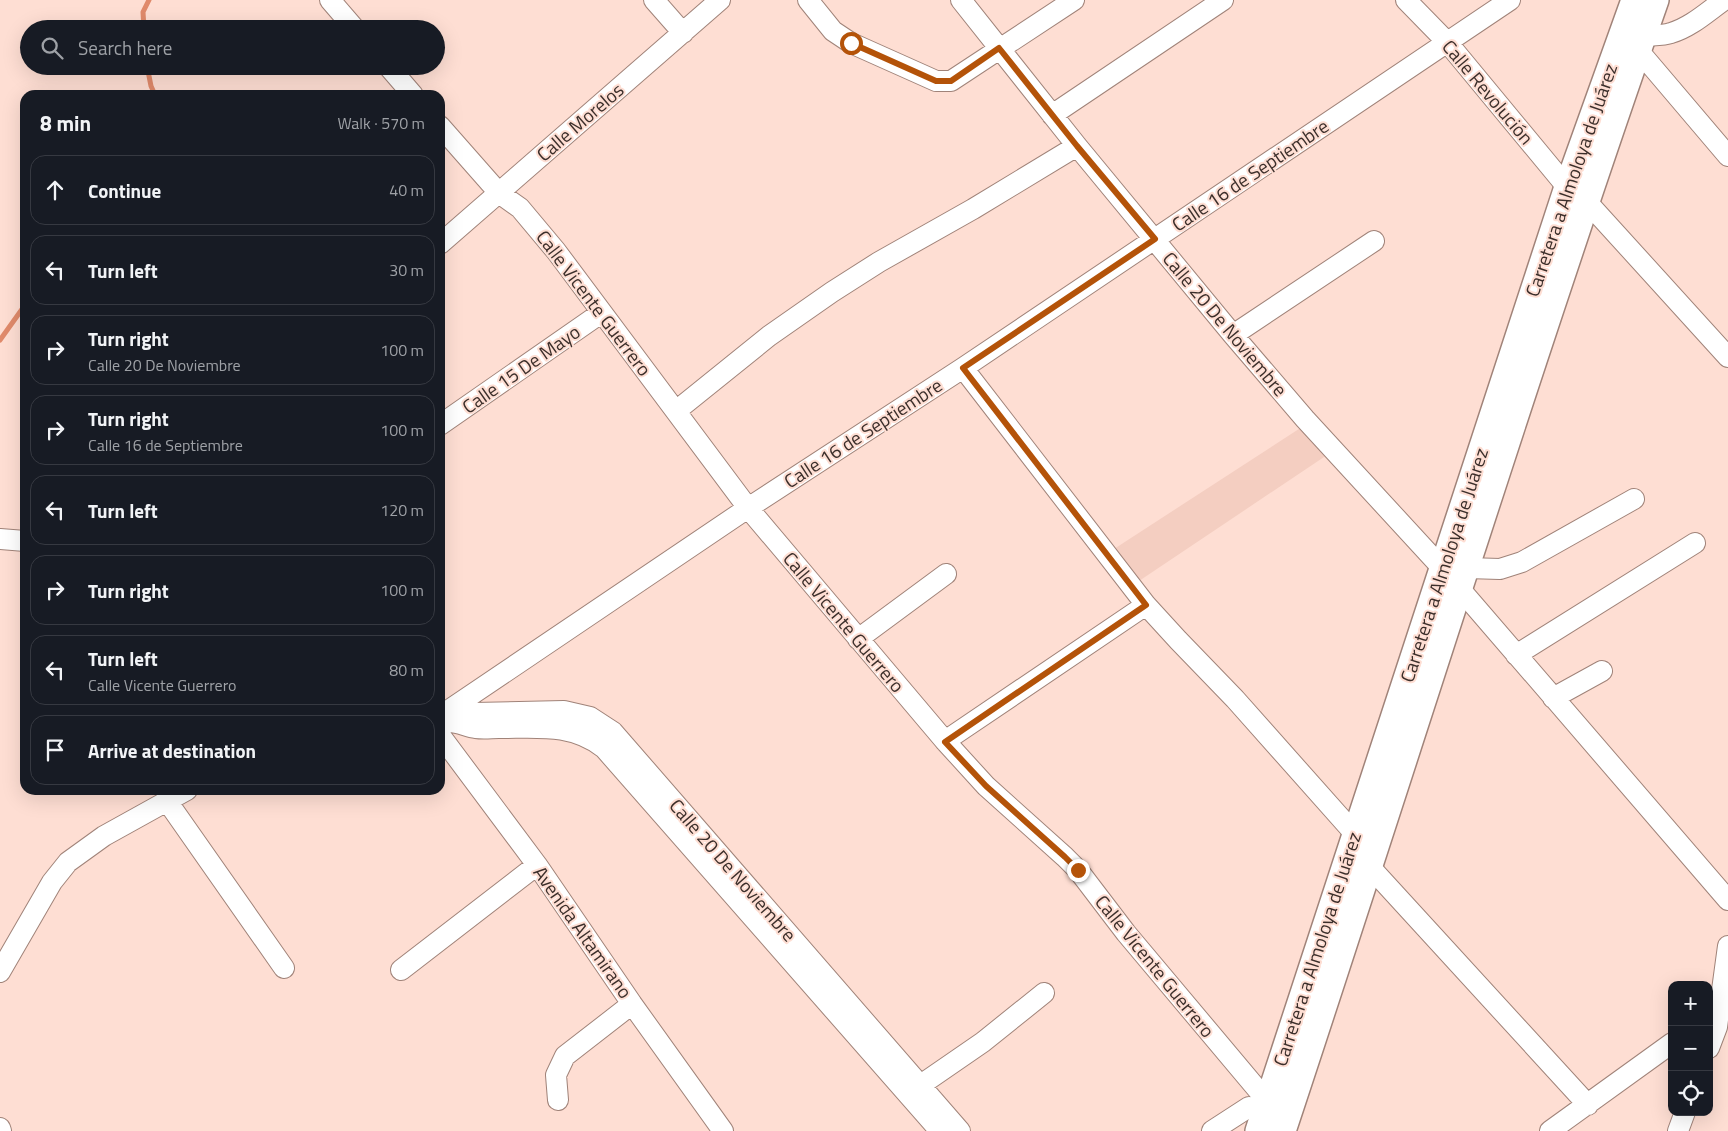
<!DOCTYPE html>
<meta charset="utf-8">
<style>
body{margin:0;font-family:"Titillium Web",sans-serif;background:#20242c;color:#f1f3f6}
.controls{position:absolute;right:15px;bottom:15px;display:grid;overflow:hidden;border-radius:10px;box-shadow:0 5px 20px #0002}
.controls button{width:45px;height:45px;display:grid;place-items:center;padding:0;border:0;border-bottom:1px solid #363941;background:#171b24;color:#f1f3f6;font:25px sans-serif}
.stop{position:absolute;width:15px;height:15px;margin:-11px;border:4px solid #b45309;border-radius:50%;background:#fff}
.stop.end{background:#b45309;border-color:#fff;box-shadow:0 1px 5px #0008}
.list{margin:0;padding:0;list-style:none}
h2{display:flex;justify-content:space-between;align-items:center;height:65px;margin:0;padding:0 20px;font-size:21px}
h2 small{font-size:16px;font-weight:400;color:#9ea1a6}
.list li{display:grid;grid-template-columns:32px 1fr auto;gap:15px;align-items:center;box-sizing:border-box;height:70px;margin:0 10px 10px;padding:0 10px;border:1px solid #363941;border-radius:15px}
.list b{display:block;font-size:19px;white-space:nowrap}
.list p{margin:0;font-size:16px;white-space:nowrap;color:#9ea1a6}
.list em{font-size:16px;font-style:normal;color:#9ea1a6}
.icon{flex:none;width:28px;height:28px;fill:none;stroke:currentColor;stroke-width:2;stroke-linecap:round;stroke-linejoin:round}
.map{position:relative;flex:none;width:1728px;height:1131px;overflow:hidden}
.search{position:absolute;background:#171b24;box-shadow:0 5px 20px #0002;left:20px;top:20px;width:425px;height:55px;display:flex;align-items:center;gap:12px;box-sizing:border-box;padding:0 18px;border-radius:28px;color:#9ea1a6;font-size:19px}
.panel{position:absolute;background:#171b24;box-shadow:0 5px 20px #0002;left:20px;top:90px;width:425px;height:705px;border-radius:15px}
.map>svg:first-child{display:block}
.built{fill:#f4cec1}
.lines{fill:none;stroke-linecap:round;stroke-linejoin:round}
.stream{stroke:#e08a6b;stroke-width:5}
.minor-casing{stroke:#a08379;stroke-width:22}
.major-casing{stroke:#a08379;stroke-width:28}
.minor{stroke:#fff;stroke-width:20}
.major{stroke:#fff;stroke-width:25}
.route{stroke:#b45309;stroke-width:6}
.labels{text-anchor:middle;stroke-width:4;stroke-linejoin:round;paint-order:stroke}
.street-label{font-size:19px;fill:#3c2f2b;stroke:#feded3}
</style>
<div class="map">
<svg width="1728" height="1131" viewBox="0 0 1728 1131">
<rect width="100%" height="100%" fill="#feded3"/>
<path class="built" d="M1305,425L1330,453L1139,581L1114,549Z"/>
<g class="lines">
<path class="stream" d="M144,29L143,12L149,0
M147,66L151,86L155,95
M0,340L25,305"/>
<g class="minor-casing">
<path id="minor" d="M330,0L355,29
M654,0L683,33
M808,0L833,31L851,43L936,81H951L1074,0
M961,0L1077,146L1233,335L1305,419L1443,569
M1406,0L1447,42L1567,187
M1644,36C1652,35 1662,36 1671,33C1691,27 1707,12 1724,0
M1638,50L1728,156
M388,66L413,95
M1052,115L1223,0
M440,126L499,193L520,208L556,251L748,508L945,741L986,786L1065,857L1078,870L1126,933L1268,1102
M1588,203L1728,357
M440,244L720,0
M1233,335L1374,241
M963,368L1146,605L1178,640L1235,699L1355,834
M676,411L769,336L832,292L879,262L973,209L1077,146
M440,425L601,313
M0,539L25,541
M1467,568L1500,569L1522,562L1634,499
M1460,589L1728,900
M858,639L946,574
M1516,655L1695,543
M1553,698L1602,671
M440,716L748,508L963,368L1510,0
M449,722C459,722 467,727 476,728C483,729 492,728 499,728C538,728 572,723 604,748L940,1131
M458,722L474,713L564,711L590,717L613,732L960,1131
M440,735L537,865L632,1004L723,1131
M945,741L1146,605
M167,801L284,968
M1371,868L1588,1105
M401,970L537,865
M0,972L52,882L68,862L104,836L187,790
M1709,1048L1717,1027L1728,946
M909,1093L983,1042L1044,993
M558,1100L556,1075L565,1056L632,1004
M0,1128L1,1131
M1212,1131L1249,1107L1253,1108L1262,1118
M1550,1131L1672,1043
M1678,1131L1685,1112"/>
</g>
<g class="major-casing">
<path id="major" d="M1258,1131L1567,187L1634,0
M1283,1131C1408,754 1525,375 1656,0"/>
</g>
<use href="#minor" class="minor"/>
<use href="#major" class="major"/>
</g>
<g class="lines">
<path class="route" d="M851,43L936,81H951L999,48L1077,146L1155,239L963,368L1146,605L945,742L986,786L1065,857L1078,870"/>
</g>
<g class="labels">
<g class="street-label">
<text transform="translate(1488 92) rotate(50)" y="7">Calle Revolución</text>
<text transform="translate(580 122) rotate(-41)" y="7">Calle Morelos</text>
<text transform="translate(1250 175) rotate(-34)" y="7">Calle 16 de Septiembre</text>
<text transform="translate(1571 180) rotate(-71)" y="7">Carretera a Almoloya de Juárez</text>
<text transform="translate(594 303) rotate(53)" y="7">Calle Vicente Guerrero</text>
<text transform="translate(1225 324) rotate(50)" y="7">Calle 20 De Noviembre</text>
<text transform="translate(521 369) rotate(-35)" y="7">Calle 15 De Mayo</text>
<text transform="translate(863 433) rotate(-33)" y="7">Calle 16 de Septiembre</text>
<text transform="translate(1444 565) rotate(-72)" y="7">Carretera a Almoloya de Juárez</text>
<text transform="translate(844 622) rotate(50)" y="7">Calle Vicente Guerrero</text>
<text transform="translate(733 870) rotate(49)" y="7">Calle 20 De Noviembre</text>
<text transform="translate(583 932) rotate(55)" y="7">Avenida Altamirano</text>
<text transform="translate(1317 949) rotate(-72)" y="7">Carretera a Almoloya de Juárez</text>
<text transform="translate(1155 966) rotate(51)" y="7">Calle Vicente Guerrero</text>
</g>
</g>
</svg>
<div class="controls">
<button>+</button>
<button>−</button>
<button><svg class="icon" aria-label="locate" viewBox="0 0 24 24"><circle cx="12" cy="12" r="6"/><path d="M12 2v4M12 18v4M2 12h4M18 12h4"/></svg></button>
</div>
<div class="stop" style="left:851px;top:43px"></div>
<div class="stop end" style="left:1078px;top:870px"></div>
<div class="search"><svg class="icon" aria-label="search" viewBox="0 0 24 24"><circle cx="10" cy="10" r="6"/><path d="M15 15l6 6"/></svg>Search here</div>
<section class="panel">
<h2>8 min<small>Walk · 570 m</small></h2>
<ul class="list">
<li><svg class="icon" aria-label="ahead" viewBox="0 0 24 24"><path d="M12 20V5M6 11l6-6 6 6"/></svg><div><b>Continue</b></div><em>40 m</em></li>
<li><svg class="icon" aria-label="left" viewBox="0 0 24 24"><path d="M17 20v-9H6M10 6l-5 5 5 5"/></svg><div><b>Turn left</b></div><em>30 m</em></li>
<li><svg class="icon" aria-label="right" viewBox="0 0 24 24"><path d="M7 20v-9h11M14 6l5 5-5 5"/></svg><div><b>Turn right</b><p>Calle 20 De Noviembre</p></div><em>100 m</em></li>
<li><svg class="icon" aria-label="right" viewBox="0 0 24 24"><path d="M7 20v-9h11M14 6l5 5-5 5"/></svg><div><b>Turn right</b><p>Calle 16 de Septiembre</p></div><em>100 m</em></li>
<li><svg class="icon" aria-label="left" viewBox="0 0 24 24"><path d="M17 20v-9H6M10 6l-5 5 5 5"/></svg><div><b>Turn left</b></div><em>120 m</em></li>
<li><svg class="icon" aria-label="right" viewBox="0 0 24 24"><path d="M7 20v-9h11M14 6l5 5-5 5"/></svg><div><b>Turn right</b></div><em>100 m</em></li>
<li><svg class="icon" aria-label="left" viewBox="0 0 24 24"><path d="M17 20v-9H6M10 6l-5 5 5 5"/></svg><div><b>Turn left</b><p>Calle Vicente Guerrero</p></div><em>80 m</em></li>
<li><svg class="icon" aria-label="arrive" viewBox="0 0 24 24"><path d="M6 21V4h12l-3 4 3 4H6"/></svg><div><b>Arrive at destination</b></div></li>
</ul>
</section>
</div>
